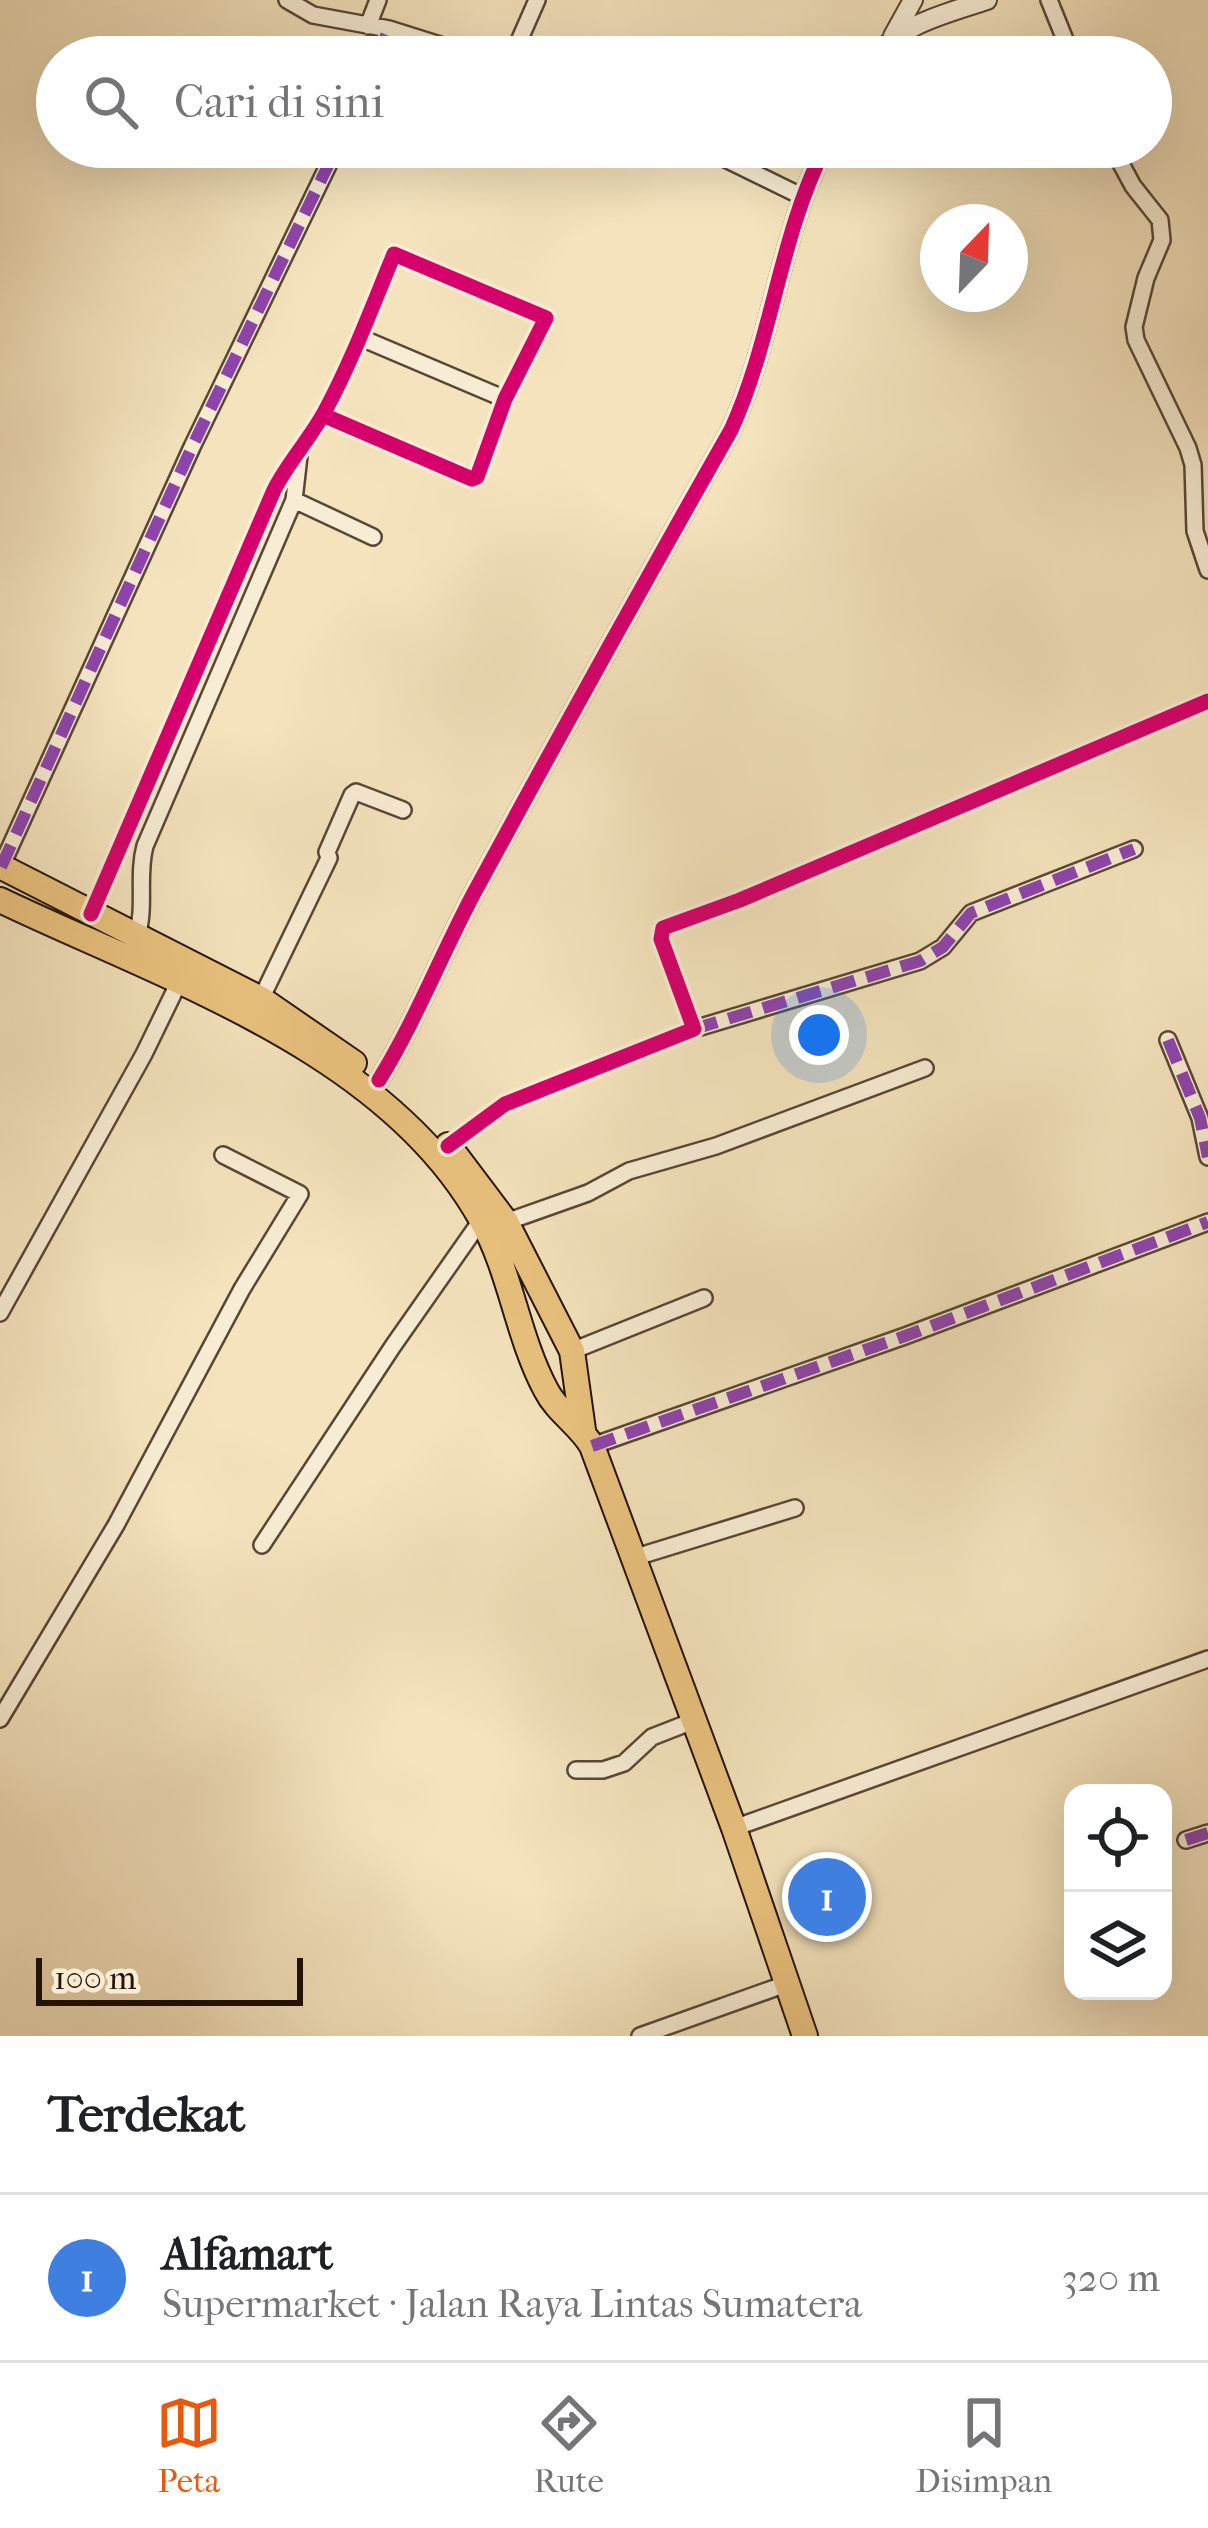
<!DOCTYPE html>
<html lang="id">
<meta charset="utf-8">
<style>
body{margin:0;font-family:"IM FELL French Canon",serif;background:#f2f2f2;color:#202124}
.controls{position:absolute;right:36px;bottom:36px;display:grid;overflow:hidden;border-radius:24px;box-shadow:0 12px 48px #0002}
.controls button{width:108px;height:108px;display:grid;place-items:center;padding:0;border:0;border-bottom:3px solid #e0e0e0;background:#fff;color:#202124;font:60px sans-serif}
.compass{position:absolute;left:920px;top:204px;width:108px;height:108px;border-radius:50%;background:#fff;box-shadow:0 12px 48px #0002;rotate:23deg}
.scale{position:absolute;left:36px;bottom:30px;width:267px;box-sizing:border-box;padding-left:12px;border:6px solid #251308;border-top:0;font-size:33px;line-height:42px;white-space:nowrap;color:#251308;-webkit-text-stroke:9px #f8edd4;paint-order:stroke}
.you{position:absolute;left:819px;top:1035px;width:42px;height:42px;margin:-30px;border:9px solid #fff;border-radius:50%;background:#1a73e8;box-shadow:0 0 0 18px #1a73e833}
.badge{display:grid;place-items:center;width:78px;height:78px;border-radius:50%;background:#ea580c;color:#fff;font-size:39px;font-weight:700}
.pin{position:absolute;translate:-50% -50%;border:6px solid #fff;box-shadow:0 3px 12px #0006}
.list{margin:0;padding:0;list-style:none}
h2{display:flex;justify-content:space-between;align-items:center;height:156px;margin:0;padding:0 48px;font-size:51px}
h2 small{font-size:39px;font-weight:400;color:#757577}
.list li{display:grid;grid-template-columns:78px 1fr auto;gap:36px;align-items:center;box-sizing:border-box;height:168px;padding:0 48px;border-top:3px solid #e0e0e0}
.list b{display:block;font-size:45px;white-space:nowrap}
.list p{margin:0;font-size:39px;white-space:nowrap;color:#757577}
.list em{font-size:39px;font-style:normal;color:#757577}
.icon{flex:none;width:66px;height:66px;fill:none;stroke:currentColor;stroke-width:2;stroke-linecap:round;stroke-linejoin:round}
.map{position:relative;flex:none;width:1208px;height:2036px;overflow:hidden}
.search{position:absolute;background:#fff;box-shadow:0 12px 48px #0002;left:36px;right:36px;top:36px;height:132px;display:flex;align-items:center;gap:30px;box-sizing:border-box;padding:0 42px;border-radius:66px;color:#757577;font-size:45px}
.sheet{height:324px;background:#fff}
nav{display:flex;justify-content:space-around;align-items:center;box-sizing:border-box;height:168px;border-top:3px solid #e0e0e0;background:#fff;font-size:33px;color:#757577}
nav a{display:grid;justify-items:center;gap:6px}
nav .on{color:#ea580c}
.map>svg:first-child{display:block}
.lines{fill:none;stroke-linecap:round;stroke-linejoin:round}
.minor-casing{stroke:#594735;stroke-width:20}
.tertiary-casing{stroke:#594735;stroke-width:22}
.trunk-casing{stroke:#251308;stroke-width:28}
.minor{stroke:#f8edd4;stroke-width:15}
.tertiary{stroke:#f8edd4;stroke-width:18}
.trunk{stroke:#eac27e;stroke-width:24}
.quiet{stroke:#8e44ad;stroke-width:12;stroke-dasharray:24 12;stroke-linecap:butt}
.cycleway-casing{stroke:#f8edd4;stroke-width:22}
.cycleway{stroke:#d6006c;stroke-width:15}
</style>
<div class="map">
<svg width="1208" height="2036" viewBox="0 0 1208 2036">
<rect width="100%" height="100%" fill="#f4e3bd"/>
<filter id="stains"><feTurbulence type="fractalNoise" baseFrequency=".00167" numOctaves="4"/><feColorMatrix values="0 0 0 0 .2 0 0 0 0 .09 0 0 0 0 .02 0 0 0 .5 -.17"/></filter>
<radialGradient id="worn" r=".72"><stop offset=".6" stop-color="#630" stop-opacity="0"/><stop offset="1" stop-color="#630" stop-opacity=".3"/></radialGradient>
<g class="lines">
<g class="minor-casing">
<path id="minor" d="M287,0L313,15L389,29L478,57
M1049,0L1072,57
M368,26L378,0
M377,57L389,29
M512,57L537,0
M701,147L801,196
M1112,147L1133,186L1160,220L1162,240L1146,278L1134,327L1136,340L1188,448L1193,465L1195,531L1208,570
M359,337L505,399
M294,500L373,537
M1,867L192,447L337,147
M91,914L274,490C288,462 310,439 325,411C352,361 372,307 394,254L546,318L505,399L477,477L472,479L323,415
M137,936C146,906 137,875 145,846L294,500L299,456
M261,999L329,858L327,852L352,795L356,792L403,810
M694,1029L920,961L943,947L971,913L1134,849
M1168,1040L1200,1118L1208,1157
M448,1146L505,1104L694,1029L661,939L663,928L740,900L1208,701
M506,1222L588,1193L629,1171L716,1146L925,1068
M0,1313L144,1054L179,982
M572,1351L704,1298
M592,1446L905,1336L1208,1222
M262,1545L393,1346L482,1219
M633,1558L795,1508
M0,1719L116,1525L242,1289L300,1194L223,1155
M576,1770H603L624,1763L652,1737L693,1721
M734,1828L1208,1659
M1186,1840L1208,1833
M640,2036L786,1984"/>
</g>
<g class="tertiary-casing">
<path id="tertiary" d="M893,36L913,0
M874,57C904,23 945,14 987,0
M379,1080C416,1020 441,955 474,893C558,738 644,583 731,430C773,338 779,237 825,147"/>
</g>
<g class="trunk-casing">
<path id="trunk" d="M0,866L261,999L354,1063
M0,900C165,979 387,1050 481,1219C511,1272 517,1336 546,1390C557,1412 580,1425 592,1446L734,1828L805,2036
M448,1145L506,1222L572,1351L583,1430"/>
</g>
<use href="#minor" class="minor"/>
<use href="#tertiary" class="tertiary"/>
<use href="#trunk" class="trunk"/>
<path class="quiet" d="M377,57L389,29
M1,867L192,447L337,147
M694,1029L920,961L943,947L971,913L1134,849
M1168,1040L1200,1118L1208,1157
M592,1446L905,1336L1208,1222
M1186,1840L1208,1833"/>
<g class="cycleway-casing">
<path id="cycleway" d="M91,914L274,490C288,462 310,439 325,411C352,361 372,307 394,254L546,318L505,399L477,477L472,479L323,415
M379,1080C416,1020 441,955 474,893C558,738 644,583 731,430C773,338 779,237 825,147
M448,1146L505,1104L694,1029L661,939L663,928L740,900L1208,701"/>
</g>
<use href="#cycleway" class="cycleway"/>
</g>
<rect width="100%" height="100%" filter="url(#stains)"/>
<rect width="100%" height="100%" fill="url(#worn)"/>
</svg>
<div class="controls">
<button><svg class="icon" aria-label="locate" viewBox="0 0 24 24"><circle cx="12" cy="12" r="6"/><path d="M12 2v4M12 18v4M2 12h4M18 12h4"/></svg></button>
<button><svg class="icon" aria-label="layers" viewBox="0 0 24 24"><path d="M12 4l9 5-9 5-9-5zM3 14l9 5 9-5"/></svg></button>
</div>
<svg class="compass" viewBox="-18 -18 36 36"><path d="M0-13l5 13h-10z" fill="#e53935"/><path d="M0 13l5-13h-10z" fill="#757577"/></svg>
<div class="scale">100 m</div>
<div class="you"></div>
<div class="pin badge" style="left:827px;top:1897px;background:#3f7fe0">1</div>
<div class="search"><svg class="icon" aria-label="search" viewBox="0 0 24 24"><circle cx="10" cy="10" r="6"/><path d="M15 15l6 6"/></svg>Cari di sini</div>
</div>
<section class="sheet">
<h2>Terdekat<small></small></h2>
<ul class="list">
<li><span class="badge" style="background:#3f7fe0">1</span><div><b>Alfamart</b><p>Supermarket · Jalan Raya Lintas Sumatera</p></div><em>320 m</em></li>
</ul>
</section>
<nav>
<a class="on"><svg class="icon" aria-label="map" viewBox="0 0 24 24"><path d="M3 6l6-2 6 2 6-2v14l-6 2-6-2-6 2zM9 4v14M15 6v14"/></svg>Peta</a>
<a><svg class="icon" aria-label="directions" viewBox="0 0 24 24"><path d="M12 3l9 9-9 9-9-9zM9 14v-3h6M13 9l2 2-2 2"/></svg>Rute</a>
<a><svg class="icon" aria-label="saved" viewBox="0 0 24 24"><path d="M7 4h10v16l-5-4-5 4z"/></svg>Disimpan</a>
</nav>
